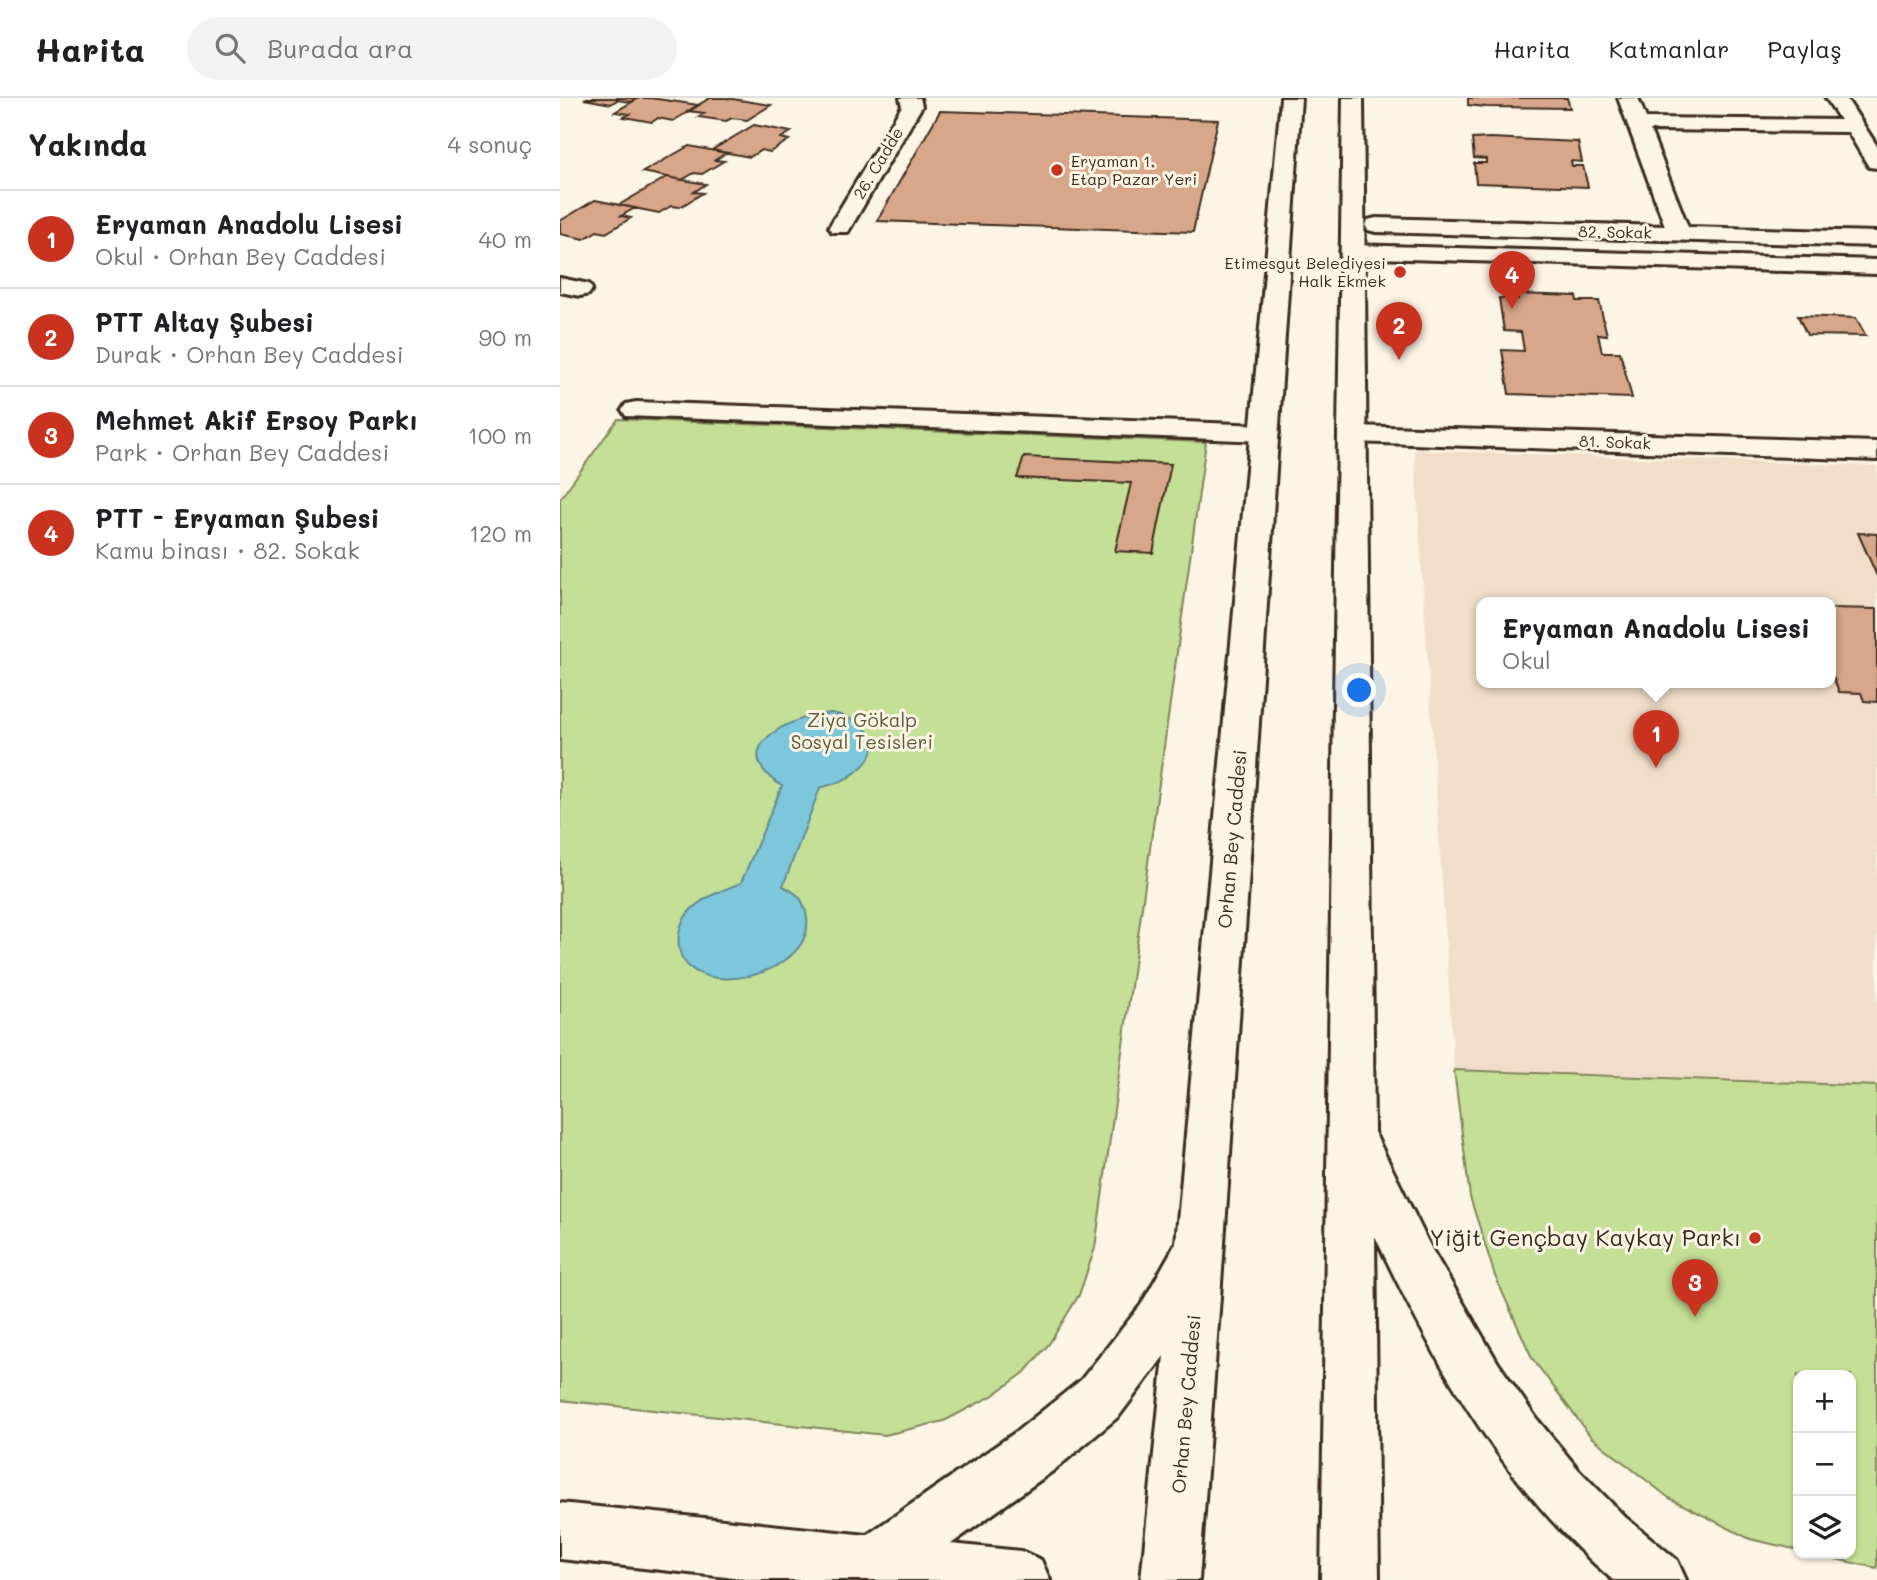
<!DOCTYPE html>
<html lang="tr">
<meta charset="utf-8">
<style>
body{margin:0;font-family:Mali,sans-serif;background:#f2f2f2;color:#202124}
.controls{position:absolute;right:21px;bottom:21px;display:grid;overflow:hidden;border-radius:14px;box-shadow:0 2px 5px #0004}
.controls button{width:63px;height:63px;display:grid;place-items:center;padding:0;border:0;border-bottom:2px solid #e0e0e0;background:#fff;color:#202124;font:35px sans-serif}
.you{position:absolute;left:800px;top:593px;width:24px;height:24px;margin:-18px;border:5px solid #fff;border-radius:50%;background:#1a73e8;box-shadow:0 0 0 10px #1a73e833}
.badge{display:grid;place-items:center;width:46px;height:46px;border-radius:50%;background:#c8321e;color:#fff;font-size:23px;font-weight:700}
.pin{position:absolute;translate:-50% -58px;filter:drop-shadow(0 2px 4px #0008)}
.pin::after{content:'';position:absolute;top:37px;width:24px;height:21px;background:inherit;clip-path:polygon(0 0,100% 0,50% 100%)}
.popup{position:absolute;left:916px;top:499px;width:360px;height:91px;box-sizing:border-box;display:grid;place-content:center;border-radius:14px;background:#fff;filter:drop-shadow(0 2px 5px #0005);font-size:23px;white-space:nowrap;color:#757577}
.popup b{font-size:26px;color:#202124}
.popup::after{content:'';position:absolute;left:50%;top:100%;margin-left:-14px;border:14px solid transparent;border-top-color:#fff}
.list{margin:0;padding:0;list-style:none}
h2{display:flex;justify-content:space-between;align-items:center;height:91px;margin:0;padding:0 28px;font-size:30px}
h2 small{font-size:23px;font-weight:400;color:#757577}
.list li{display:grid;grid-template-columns:46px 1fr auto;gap:21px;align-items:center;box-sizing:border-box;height:98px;padding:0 28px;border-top:2px solid #e0e0e0}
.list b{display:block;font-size:26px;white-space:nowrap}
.list p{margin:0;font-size:23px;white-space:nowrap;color:#757577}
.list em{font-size:23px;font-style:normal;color:#757577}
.icon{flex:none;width:38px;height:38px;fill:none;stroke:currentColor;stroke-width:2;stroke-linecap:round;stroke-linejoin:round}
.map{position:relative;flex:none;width:1317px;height:1482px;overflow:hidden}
header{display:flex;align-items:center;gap:42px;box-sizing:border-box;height:98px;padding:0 35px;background:#fff;border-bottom:2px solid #e0e0e0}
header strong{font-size:33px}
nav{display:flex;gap:38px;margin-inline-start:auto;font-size:24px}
.search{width:490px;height:63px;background:#f2f2f2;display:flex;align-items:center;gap:18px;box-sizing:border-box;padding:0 24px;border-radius:38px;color:#757577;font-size:26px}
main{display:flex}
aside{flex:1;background:#fff}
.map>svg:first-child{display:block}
.built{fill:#f1deca;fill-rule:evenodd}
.green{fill:#c4df96;stroke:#80845a;stroke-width:2}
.water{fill:#7cc7dc;stroke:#628890;stroke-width:2}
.building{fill:#d8a78a;stroke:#3b2a1e;stroke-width:2}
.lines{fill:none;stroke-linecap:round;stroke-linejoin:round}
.minor-casing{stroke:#3b2a1e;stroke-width:6}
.major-casing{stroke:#3b2a1e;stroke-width:6}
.minor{fill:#fcf5e5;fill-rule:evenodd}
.major{fill:#fcf5e5;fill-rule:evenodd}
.poi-dot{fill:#c8321e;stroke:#fcf5e5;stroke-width:2.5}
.labels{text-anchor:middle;stroke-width:6;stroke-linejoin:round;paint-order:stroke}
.far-poi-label{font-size:16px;fill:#3b2a1e;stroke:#fcf5e5;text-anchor:start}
.far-street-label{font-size:16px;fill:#3b2a1e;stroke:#fcf5e5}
.park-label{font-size:19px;fill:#5d573c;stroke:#fcf5e5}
.street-label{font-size:19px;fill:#3b2a1e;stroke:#fcf5e5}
.near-poi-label{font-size:23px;fill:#3b2a1e;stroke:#fcf5e5;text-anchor:end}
</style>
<header>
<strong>Harita</strong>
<div class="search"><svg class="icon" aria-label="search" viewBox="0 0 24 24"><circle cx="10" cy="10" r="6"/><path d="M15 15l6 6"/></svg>Burada ara</div>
<nav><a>Harita</a><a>Katmanlar</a><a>Paylaş</a></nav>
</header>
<main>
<aside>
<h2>Yakında<small>4 sonuç</small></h2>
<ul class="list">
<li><span class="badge">1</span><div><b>Eryaman Anadolu Lisesi</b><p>Okul · Orhan Bey Caddesi</p></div><em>40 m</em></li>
<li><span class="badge">2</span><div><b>PTT Altay Şubesi</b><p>Durak · Orhan Bey Caddesi</p></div><em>90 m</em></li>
<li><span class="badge">3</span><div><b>Mehmet Akif Ersoy Parkı</b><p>Park · Orhan Bey Caddesi</p></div><em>100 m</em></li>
<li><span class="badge">4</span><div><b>PTT - Eryaman Şubesi</b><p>Kamu binası · 82. Sokak</p></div><em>120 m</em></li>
</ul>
</aside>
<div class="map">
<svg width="1317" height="1482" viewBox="0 0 1317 1482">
<rect width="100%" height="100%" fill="#fcf5e5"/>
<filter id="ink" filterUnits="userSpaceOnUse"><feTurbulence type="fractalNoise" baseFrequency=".0143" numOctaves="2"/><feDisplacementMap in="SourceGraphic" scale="14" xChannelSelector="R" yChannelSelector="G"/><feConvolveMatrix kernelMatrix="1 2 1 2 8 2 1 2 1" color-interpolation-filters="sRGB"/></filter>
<g filter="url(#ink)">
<path class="built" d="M854,352L1317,368V988L894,972ZM921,504H1271V584H921Z"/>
<path class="green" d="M58,321L646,344L535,1150L519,1197L489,1246L464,1275L432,1298L384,1323L325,1337L0,1302V401Z
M894,972L1317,988V1470L1252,1456H1291V1277H1238V1452L1190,1441L1109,1400L1031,1339L972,1260L935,1178L910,1099Z"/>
<path class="water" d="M271,615C305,621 332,646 296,674C286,683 273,686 260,690L223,788C227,790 232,793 236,796C243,802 246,811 247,820C254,883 110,909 119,837C122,806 157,794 181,785L222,688C162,650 230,618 271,615Z"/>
<path class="building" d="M27,0H79L71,4L57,2L51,6L24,1Z
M79,0H90L139,7L113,23L98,20L92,24L64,19L70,16L55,14Z
M150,0H166L211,7L187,22L172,20L166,23L138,19L144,15L128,13Z
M908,0H1007L1010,10L926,9L908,7Z
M380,13L658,22L633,134L317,123Z
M194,27L231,34L221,40L229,42L210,54L201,52L190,59L152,52Z
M930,40L1018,44L1022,64L1011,63L1012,68H1023L1028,89L916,85L914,65H926V61L914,60L912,41Z
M129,48L166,55L155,62L164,63L142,76L134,75L122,82L83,74Z
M107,79L146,86L134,94L143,95L120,109L111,108L99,115L59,107Z
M35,102L75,110L61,118L71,120L46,135L37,133L24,141L0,136V123Z
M957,196L1016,198L1017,203H1039L1047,237L1038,236L1042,254H1060L1072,300L949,296L942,252L964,253L961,234L944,233L939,200L958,201Z
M1238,218L1296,220L1306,238L1247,237Z
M464,359L611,366L593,455L555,453L571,385L457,380Z
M1298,435L1317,436V478Z
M1271,510L1317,511V604L1304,603L1301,595L1279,594L1271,573Z"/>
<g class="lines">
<g class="minor-casing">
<path id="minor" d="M340,0H360L362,8L288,134H272L269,129L342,8Z
M1058,0H1078L1086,20L1280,22L1266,0H1286L1317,48V70L1309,69L1288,34L1090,32L1128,129L1317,134V148L816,134L808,132L805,127L808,122L816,120L1105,128Z
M792,147L1317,162V176L784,159L780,154L784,149Z
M0,180L29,186L32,191L29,196L20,198L0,194Z
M76,304L705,327L715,329L719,335L715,341L705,343L66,318L62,312L66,306Z
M793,328L1317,344V362L793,344L783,342L779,336L783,330Z"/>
</g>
<g class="major-casing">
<path id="major" d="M721,0H741L664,1145L639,1482H581L604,1258L559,1318L494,1372L391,1446L461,1453L481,1462L490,1482H194L0,1461V1405L307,1437L456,1334L521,1282L581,1207L616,1145Z
M783,0H803L814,1034L871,1150L938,1265L976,1320L1018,1371L1065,1419L1117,1462L1126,1482H1053C944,1389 875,1266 815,1138L819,1482H761Z"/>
</g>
<use href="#minor" class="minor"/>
<use href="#major" class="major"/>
</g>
</g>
<g class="poi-dot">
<circle cx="497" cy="72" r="7"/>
<circle cx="840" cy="174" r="7"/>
<circle cx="1195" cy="1140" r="7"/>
</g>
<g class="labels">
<g class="far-poi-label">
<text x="511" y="69">Eryaman 1.<tspan x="511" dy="18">Etap Pazar Yeri</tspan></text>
<text x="826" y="171" text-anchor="end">Etimesgut Belediyesi<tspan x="826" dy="18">Halk Ekmek</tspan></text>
</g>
<g class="far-street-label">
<text transform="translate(318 65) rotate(-59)" y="6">26. Cadde</text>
<text transform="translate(1055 134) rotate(1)" y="6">82. Sokak</text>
<text transform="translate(1055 344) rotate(2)" y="6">81. Sokak</text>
</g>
<g class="park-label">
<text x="302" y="629">Ziya Gökalp<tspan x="302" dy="22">Sosyal Tesisleri</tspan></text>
</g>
<g class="street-label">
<text transform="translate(672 741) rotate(-85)" y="7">Orhan Bey Caddesi</text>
<text transform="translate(626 1306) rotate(-85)" y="7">Orhan Bey Caddesi</text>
</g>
<g class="near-poi-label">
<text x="1181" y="1148">Yiğit Gençbay Kaykay Parkı</text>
</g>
</g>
</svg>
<div class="controls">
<button>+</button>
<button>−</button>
<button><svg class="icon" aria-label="layers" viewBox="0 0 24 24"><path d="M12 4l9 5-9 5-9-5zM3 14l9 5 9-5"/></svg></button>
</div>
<div class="you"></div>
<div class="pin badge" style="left:1096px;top:670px">1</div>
<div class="popup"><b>Eryaman Anadolu Lisesi</b>Okul</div>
<div class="pin badge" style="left:839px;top:262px">2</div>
<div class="pin badge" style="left:1135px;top:1219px">3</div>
<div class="pin badge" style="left:952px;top:211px">4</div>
</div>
</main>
